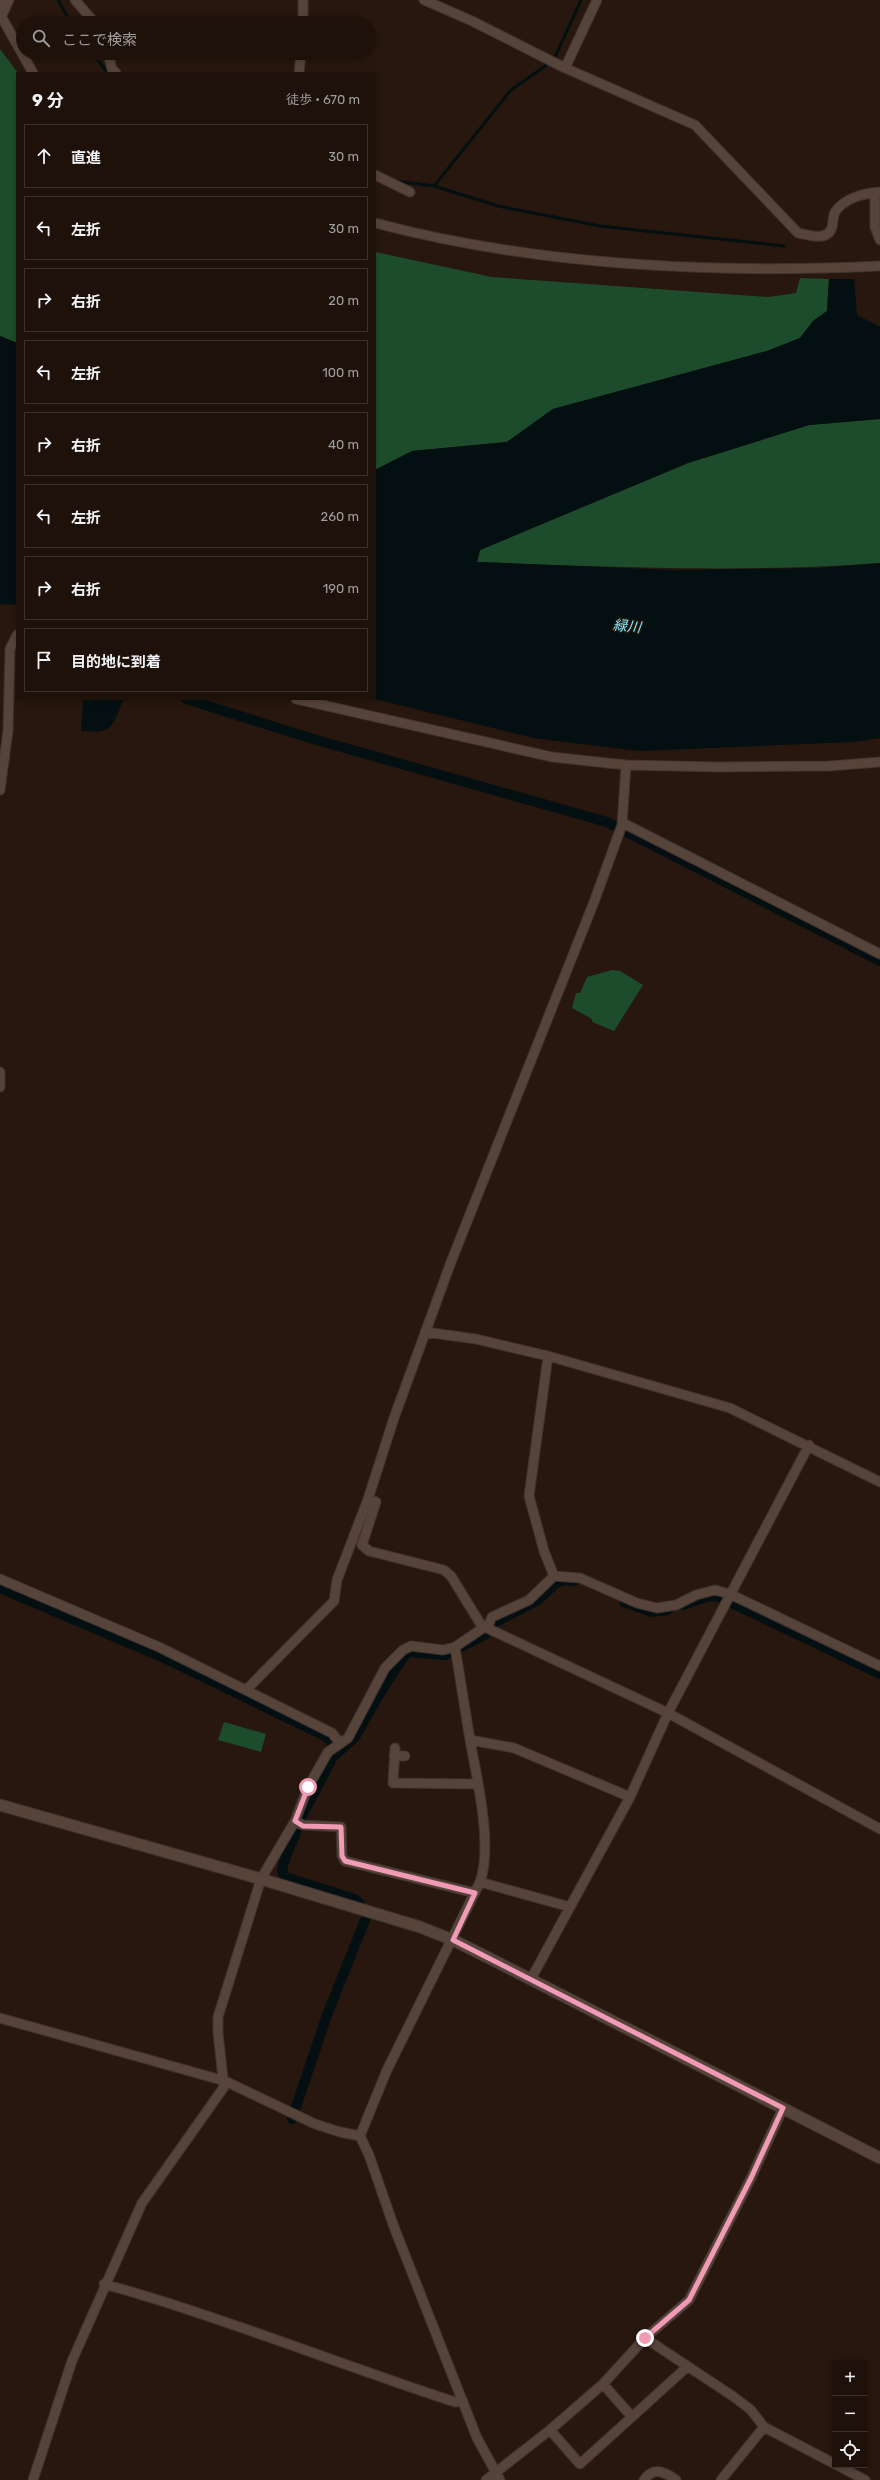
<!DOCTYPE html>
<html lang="ja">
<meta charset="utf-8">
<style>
body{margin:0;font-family:Rubik,"Noto Sans JP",sans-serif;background:#2a1f18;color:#f1f3f6}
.controls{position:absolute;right:12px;bottom:12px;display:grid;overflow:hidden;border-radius:0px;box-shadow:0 2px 6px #0003}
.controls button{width:36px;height:36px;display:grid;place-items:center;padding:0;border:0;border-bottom:1px solid #3b312b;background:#1d110a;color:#f1f3f6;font:20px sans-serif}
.stop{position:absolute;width:12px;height:12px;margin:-9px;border:3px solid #f09ab6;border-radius:50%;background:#fff}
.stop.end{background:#f09ab6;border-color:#fff;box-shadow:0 1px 4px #0008}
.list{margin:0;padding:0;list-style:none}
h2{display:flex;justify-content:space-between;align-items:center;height:52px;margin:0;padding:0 16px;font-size:17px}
h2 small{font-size:13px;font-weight:400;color:#a09d9c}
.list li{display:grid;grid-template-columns:26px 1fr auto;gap:12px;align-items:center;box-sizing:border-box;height:64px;margin:0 8px 8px;padding:0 8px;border:1px solid #3b312b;border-radius:0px}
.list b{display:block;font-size:15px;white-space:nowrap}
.list em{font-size:13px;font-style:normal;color:#a09d9c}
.icon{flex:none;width:22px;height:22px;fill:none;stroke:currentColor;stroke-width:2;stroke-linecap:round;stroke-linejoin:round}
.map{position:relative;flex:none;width:880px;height:2480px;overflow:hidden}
.search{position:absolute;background:#1d110a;box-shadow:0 2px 6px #0003;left:16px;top:16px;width:360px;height:44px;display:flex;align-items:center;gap:10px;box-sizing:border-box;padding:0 14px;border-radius:22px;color:#a09d9c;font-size:15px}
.panel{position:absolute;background:#1d110a;box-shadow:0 2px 6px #0003;left:16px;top:72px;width:360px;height:628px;border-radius:0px}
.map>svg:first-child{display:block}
.green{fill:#1c4c2b}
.water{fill:#030f11}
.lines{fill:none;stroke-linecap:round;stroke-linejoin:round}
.stream{stroke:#030f11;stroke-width:3}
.canal{stroke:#030f11;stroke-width:10}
.minor-casing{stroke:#3e322f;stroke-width:11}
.tertiary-casing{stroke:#3e322f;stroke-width:13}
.minor{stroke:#56443a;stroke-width:9}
.tertiary{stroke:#56443a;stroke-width:11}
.route{stroke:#f09ab6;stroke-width:5}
.labels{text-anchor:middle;stroke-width:3;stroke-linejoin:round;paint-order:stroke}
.water-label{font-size:14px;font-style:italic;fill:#82ebfe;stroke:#27170e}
</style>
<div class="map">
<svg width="880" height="2480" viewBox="0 0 880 2480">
<rect width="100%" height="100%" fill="#27170e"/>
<path class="green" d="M0,49L18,73L17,343L0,336Z
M375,252L492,277L769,297L796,293L800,278L829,279L827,311L813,321L800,338L767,351L553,409L507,442L412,451L375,470Z
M880,419V563C746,573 611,567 477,562L480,550L688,463L809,425Z
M612,970L620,971L643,985L614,1031L592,1022V1019L572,1008L576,993H580L587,977Z
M224,1722L266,1734L261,1752L218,1740Z"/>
<path class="water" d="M829,279H854L857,315L880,327V419L809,425L688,463L480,550L477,562L675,570L818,568L880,563V738L853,742L639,751L533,738L375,699V470L412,451L507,442L553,409L767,351L800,338L813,321L827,311Z
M0,336L17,343V605L0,604Z
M83,699H124C111,727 114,734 81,731Z"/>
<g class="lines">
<path class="stream" d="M58,0L71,23
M92,53L108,73
M395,181L434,186L498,206L600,226L784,246
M434,186L511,90L544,67L556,55L581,0"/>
<path class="canal" d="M186,699L313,739L607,822L880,961
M0,1588L164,1658L323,1735L330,1740L337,1753
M624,1602L652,1612L668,1610
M683,1605L709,1596L719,1597L880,1674
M494,1623L538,1600L556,1583L564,1580L575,1581
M360,1904L355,1899L285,1877L282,1870L284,1862L304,1812L333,1757L355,1737L377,1698L404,1656L409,1652L445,1655L486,1634
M292,2119L327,2015L365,1920"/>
<g class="minor-casing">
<path id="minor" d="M75,0L95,23
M424,0L472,21L565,68L695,125L798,233C808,235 828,242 832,227C833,223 833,216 835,212C844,198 865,193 880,192
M0,1L1,16L33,73
M2,15L9,0
M303,23V0
M108,53L112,69L116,73
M565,68L597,0
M299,73L301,53
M375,175L410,192
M875,193V227L880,240
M375,223C538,266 712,274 880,266
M296,699L552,757L626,765L719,767L829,766L880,762
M0,790L8,731L10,649L17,635
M623,823L880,954
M0,1072V1087
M425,1332L476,1339L548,1356L730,1408L880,1482
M368,1499L376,1502L362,1545L369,1551L444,1570L451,1576L483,1628
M554,1576L580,1578L637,1603L657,1608L676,1605L696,1595L715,1590L730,1594L880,1666
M0,1579L159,1647L332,1733L340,1743
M487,1628L492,1617L529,1600L554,1576L544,1551L529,1496L548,1356
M455,1647L470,1740
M247,1689L334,1601L337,1580L368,1499L394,1418L451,1262L594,902L622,825L626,765
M395,1748L393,1783L478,1784
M394,1756H405
M295,1821L303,1825L341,1827L342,1856L345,1861L475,1893
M480,1882C493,1845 477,1779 470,1740L514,1748L630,1797
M531,1979L570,1907
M0,2018L225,2081L315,2124L340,2132L360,2136
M104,2284C223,2317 338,2364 455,2402L463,2401
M645,2338L734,2397L751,2410L764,2427L835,2464
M603,2384L632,2417
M550,2430L580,2464L687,2367
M837,2465L865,2480
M33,2480L72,2361L142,2203L224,2087L218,2033V2017L261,1879L295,1821L308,1787L328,1752L348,1738L385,1668L403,1650L411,1646L443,1650L455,1647L483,1628H487L668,1713L880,1829
M486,2480L550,2430L603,2384L645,2338L689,2300L751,2178L783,2108
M500,2480L477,2438L394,2227L369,2155L360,2136L387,2070L480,1882L570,1907L630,1797L668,1713L809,1445
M644,2480C654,2466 665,2472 676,2480
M721,2480L764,2427"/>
</g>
<g class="tertiary-casing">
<path id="tertiary" d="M0,1805L261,1879L420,1927L453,1940L491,1959L880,2158"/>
</g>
<use href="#minor" class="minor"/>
<use href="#tertiary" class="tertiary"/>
</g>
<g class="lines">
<path class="route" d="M308,1787L295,1821L303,1826L341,1827L342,1856L345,1861L475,1893L453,1940L783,2108L751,2178L689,2300L645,2338"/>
</g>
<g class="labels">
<g class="water-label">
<text transform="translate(627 626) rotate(6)" y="5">緑川</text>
</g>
</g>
</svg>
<div class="controls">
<button>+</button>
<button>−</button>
<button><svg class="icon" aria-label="locate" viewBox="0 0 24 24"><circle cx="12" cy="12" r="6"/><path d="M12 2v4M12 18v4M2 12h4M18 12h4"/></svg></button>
</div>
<div class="stop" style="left:308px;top:1787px"></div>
<div class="stop end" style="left:645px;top:2338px"></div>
<div class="search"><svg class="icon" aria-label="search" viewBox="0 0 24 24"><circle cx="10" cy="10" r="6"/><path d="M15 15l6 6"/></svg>ここで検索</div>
<section class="panel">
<h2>9 分<small>徒歩 · 670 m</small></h2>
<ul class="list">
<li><svg class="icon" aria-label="ahead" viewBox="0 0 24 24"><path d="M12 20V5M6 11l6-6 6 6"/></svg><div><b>直進</b></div><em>30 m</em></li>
<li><svg class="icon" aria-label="left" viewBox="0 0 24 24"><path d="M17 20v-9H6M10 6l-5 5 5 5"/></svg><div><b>左折</b></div><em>30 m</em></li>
<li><svg class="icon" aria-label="right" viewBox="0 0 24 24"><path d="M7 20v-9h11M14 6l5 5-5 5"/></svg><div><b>右折</b></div><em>20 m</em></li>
<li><svg class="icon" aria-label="left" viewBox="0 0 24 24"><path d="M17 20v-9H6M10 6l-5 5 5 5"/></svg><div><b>左折</b></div><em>100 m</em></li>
<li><svg class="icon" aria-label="right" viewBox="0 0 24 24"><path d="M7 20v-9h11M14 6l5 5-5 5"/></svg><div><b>右折</b></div><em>40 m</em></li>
<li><svg class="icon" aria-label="left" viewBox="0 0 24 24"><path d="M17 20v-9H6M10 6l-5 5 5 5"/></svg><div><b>左折</b></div><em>260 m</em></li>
<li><svg class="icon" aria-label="right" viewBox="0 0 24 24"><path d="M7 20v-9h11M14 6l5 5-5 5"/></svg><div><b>右折</b></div><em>190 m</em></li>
<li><svg class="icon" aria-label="arrive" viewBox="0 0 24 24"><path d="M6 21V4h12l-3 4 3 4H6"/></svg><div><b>目的地に到着</b></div></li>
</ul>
</section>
</div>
